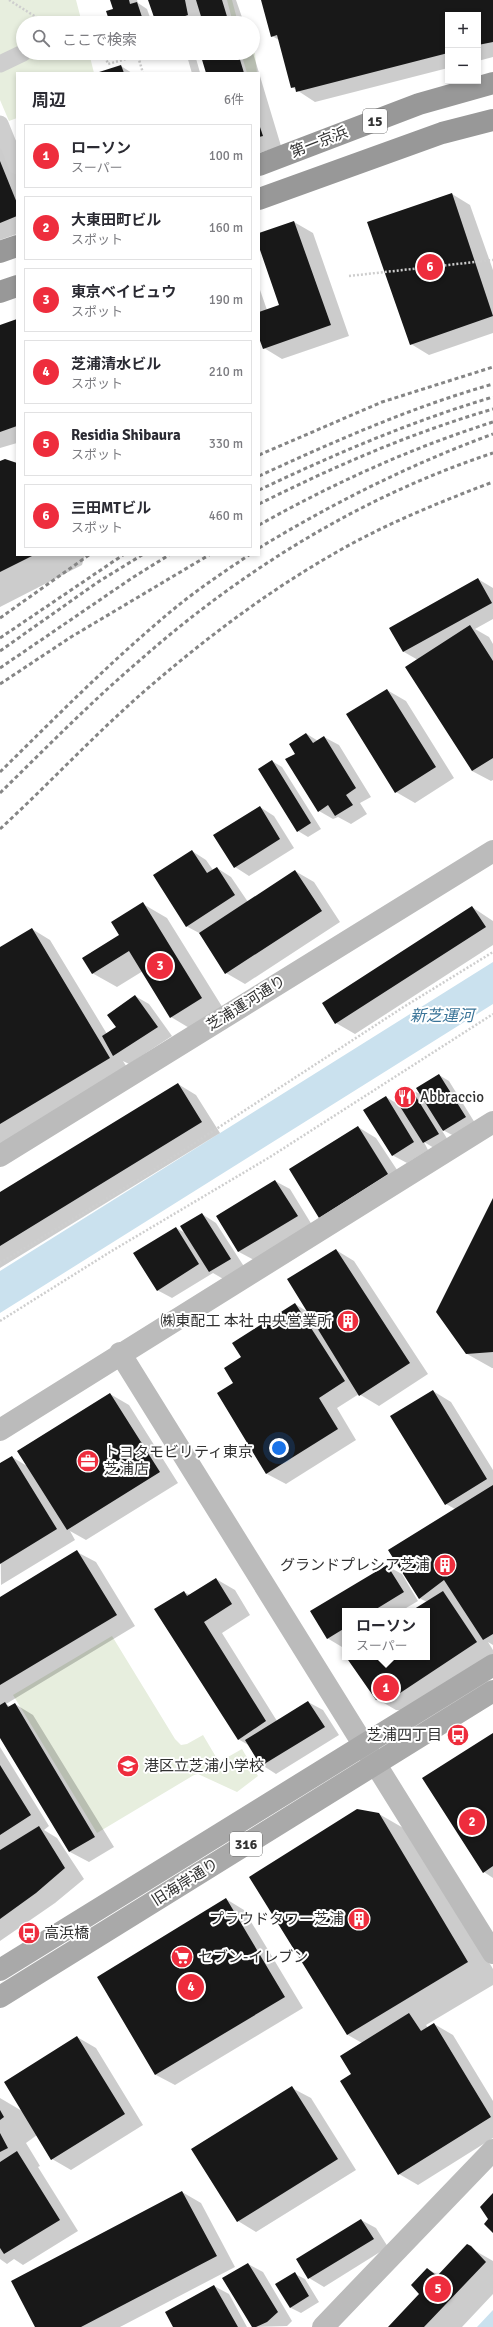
<!DOCTYPE html>
<html lang="ja">
<meta charset="utf-8">
<style>
body{margin:0;font-family:Signika,"Noto Sans JP",sans-serif;background:#f7f7f7;color:#2b2b33}
.controls{position:absolute;right:12px;top:12px;display:grid;overflow:hidden;border-radius:0px;box-shadow:0 2px 6px #0003}
.controls button{width:36px;height:36px;display:grid;place-items:center;padding:0;border:0;border-bottom:1px solid #e1e1e2;background:#fff;color:#2b2b33;font:20px sans-serif}
.you{position:absolute;left:279px;top:1448px;width:14px;height:14px;margin:-10px;border:3px solid #fff;border-radius:50%;background:#1a73e8;box-shadow:0 0 0 6px #1a73e833}
.badge{display:grid;place-items:center;width:26px;height:26px;border-radius:50%;background:#ee2d3d;color:#fff;font-size:13px;font-weight:700}
.pin{position:absolute;translate:-50% -50%;border:2px solid #fff;box-shadow:0 1px 4px #0006}
.popup{position:absolute;left:342px;top:1608px;width:88px;height:52px;box-sizing:border-box;display:grid;place-content:center;border-radius:0px;background:#fff;filter:drop-shadow(0 1px 3px #0005);font-size:13px;white-space:nowrap;color:#7c7c81}
.popup b{font-size:15px;color:#2b2b33}
.popup::after{content:'';position:absolute;left:50%;top:100%;margin-left:-8px;border:8px solid transparent;border-top-color:#fff}
.list{margin:0;padding:0;list-style:none}
h2{display:flex;justify-content:space-between;align-items:center;height:52px;margin:0;padding:0 16px;font-size:17px}
h2 small{font-size:13px;font-weight:400;color:#7c7c81}
.list li{display:grid;grid-template-columns:26px 1fr auto;gap:12px;align-items:center;box-sizing:border-box;height:64px;margin:0 8px 8px;padding:0 8px;border:1px solid #e1e1e2;border-radius:0px}
.list b{display:block;font-size:15px;white-space:nowrap}
.list p{margin:0;font-size:13px;white-space:nowrap;color:#7c7c81}
.list em{font-size:13px;font-style:normal;color:#7c7c81}
.icon{flex:none;width:22px;height:22px;fill:none;stroke:currentColor;stroke-width:2;stroke-linecap:round;stroke-linejoin:round}
.map{position:relative;flex:none;width:493px;height:2327px;overflow:hidden}
.search{position:absolute;background:#fff;box-shadow:0 2px 6px #0003;left:16px;top:16px;width:244px;height:44px;display:flex;align-items:center;gap:10px;box-sizing:border-box;padding:0 14px;border-radius:22px;color:#7c7c81;font-size:15px}
.panel{position:absolute;background:#fff;box-shadow:0 2px 6px #0003;left:16px;top:72px;width:244px;height:484px;border-radius:0px}
.map>svg:first-child{display:block}
.green{fill:#e7eede}
.water{fill:#cae1ee}
.shadow{fill:#0003}
.building{fill:#181818}
.lines{fill:none;stroke-linecap:round;stroke-linejoin:round}
.path{stroke:#cecece;stroke-width:2.5;stroke-dasharray:2 2;stroke-linecap:butt}
.lane{stroke:#cecece;stroke-width:8}
.street{stroke:#cecece;stroke-width:17}
.secondary{stroke:#bbb;stroke-width:22}
.primary{stroke:#a9a9a9;stroke-width:22}
.highway{stroke:#989898;stroke-width:22}
.rail{stroke:#868686;stroke-width:3;stroke-dasharray:4 3;stroke-linecap:butt}
.labels{text-anchor:middle;stroke-width:4;stroke-linejoin:round;paint-order:stroke}
.shield{fill:#fff;stroke:#6f6f6f;stroke-width:1}
.shield-label{font-size:14px;font-weight:bold;fill:#313131}
.street-label{font-size:15px;fill:#313131;stroke:#fff}
.poi-label{font-size:15px;fill:#313131;stroke:#fff;text-anchor:start}
.water-label{font-size:16px;font-style:italic;fill:#3a7498;stroke:#fff}
</style>
<div class="map">
<svg width="493" height="2327" viewBox="0 0 493 2327">
<rect width="100%" height="100%" fill="#fff"/>
<path class="green" d="M0,0H76L82,23H23V53H89L94,73H17V118L9,121L0,100Z
M227,0H232L238,23H233Z
M253,34L257,73H247L241,53H253Z
M112,1636L175,1739L181,1745L187,1744L203,1735L219,1762L242,1749L258,1776L237,1792L198,1774L194,1775L97,1833L13,1695Z"/>
<path class="water" d="M493,962V1004L0,1313V1271Z
M493,2310V2327H477Z"/>
<path class="shadow" d="M111,0H137L138,3L147,9L152,23H111L114,10Z
M149,0H236L244,23H157Z
M263,0H493V57L478,61V15H448V68L315,102L292,87L279,40L272,36Z
M201,53H253L281,146L259,153V73H207Z
M121,66L132,73H98Z
M0,142L17,168V234L0,240Z
M452,194L470,205L493,270V333L429,355L411,344Z
M294,222L313,233L349,336L282,359L264,348L259,335V287L267,310L281,305L259,244V234Z
M17,320V443L0,448V326Z
M0,462L17,464V555H85L82,565L0,607Z
M478,579L493,588V619L475,629L489,637L493,644V780L491,781L472,771L418,660L404,652L391,628Z
M387,690L406,701L454,778L415,803L396,792Z
M307,734L318,741L324,737L339,745L371,797L360,803L367,814L351,824L338,817L333,819L319,811L297,754Z
M272,761L282,767L321,829L308,837L298,831L260,769Z
M260,807L274,816L294,848L249,876L235,867Z
M192,851L206,860L213,870L217,868L231,877L248,902L295,871L314,882L340,922L245,984L226,973L201,934L186,926Z
M143,904L167,918L226,1013L196,1032L171,1017L143,971L117,987L92,973Z
M472,907L493,921V945L355,1034L336,1023Z
M32,929L50,940L107,1034L117,1028L135,996L149,1004L172,1036L129,1064L123,1061L128,1069L3,1144L0,1143V948Z
M439,1075L449,1081L475,1123L454,1136L441,1129L448,1140L434,1148L424,1142L428,1150L407,1163L392,1155L386,1097L401,1106L410,1089L422,1095Z
M178,1084L196,1095L220,1133L0,1268V1193Z
M358,1127L376,1138L407,1185L320,1217Z
M275,1181L290,1189L312,1225L254,1260L239,1252L217,1216Z
M493,1201V1368H492L467,1354Z
M202,1214L216,1223L245,1268L225,1280L213,1273L172,1298L157,1290L176,1228L187,1234Z
M336,1250L354,1261L428,1374L379,1406L359,1394L337,1408L356,1440L286,1484L267,1474L219,1394L235,1384L242,1358L295,1304L308,1312Z
M433,1391L451,1402L493,1470V1645L488,1642L493,1650V1655L408,1711L396,1710L377,1699L347,1657H427V1611H413L427,1602L419,1598L455,1509L446,1504Z
M110,1394L129,1405L178,1483L86,1540L70,1531L75,1540L1,1585L0,1464L12,1457L27,1466Z
M77,1552L96,1562L135,1626L6,1704L11,1707L15,1704L33,1715L114,1847L89,1862L70,1852L0,1737V1598Z
M387,1566L402,1574L418,1601L401,1611H345V1645L342,1647L327,1638L311,1612Z
M216,1579L235,1590L250,1615L222,1633L277,1721L308,1702L323,1710L339,1735L276,1774L262,1765L250,1746L238,1739L184,1592L190,1595Z
M493,1734V1878L484,1872Z
M0,1747L49,1826L44,1830L57,1838L84,1879L55,1903L0,1941Z
M379,1814L412,1833L493,1969V1985L426,2025L428,2028L434,2024L453,2035L493,2101V2138L418,2185L399,2174L353,2074L362,2043L348,2035L250,1877Z
M226,1899L244,1910L303,2008L175,2085L156,2075L98,1978Z
M77,2037L96,2048L143,2125L71,2170L52,2159L37,2135L26,2143L40,2166L38,2167L78,2231L23,2265L14,2259L7,2264L0,2259V2098L22,2111Z
M292,2088L311,2098L356,2170L256,2232L238,2221Z
M182,2192L201,2203L235,2267L120,2327H36Z
M361,2220L376,2228L388,2247L324,2287L309,2278Z
M467,2246L493,2261V2294L462,2327H389L421,2294L427,2269L439,2275Z
M248,2264L263,2272L292,2321L287,2326L253,2327Z
M295,2274L305,2279L319,2302L301,2313L291,2308Z
M214,2286L229,2294L247,2327H174Z"/>
<path class="building" d="M110,0H129L130,4L137,2L144,23H110L106,11L113,9Z
M148,0H185L188,15L166,23H156Z
M196,0H222L229,23H203Z
M261,0H493V42L478,45V15H448V53L296,92L295,87L291,88L277,35L271,37Z
M200,53H238L244,73H206Z
M121,65L124,73H96Z
M259,124L263,136L259,137Z
M0,161L17,203V216L0,223Z
M452,193L493,316L410,345L367,222Z
M294,221L331,325L263,349L259,338V312L279,305L259,247V233Z
M17,319V426L0,432V325Z
M5,459L17,463V555H34L0,572V461Z
M478,578L492,603L403,652L389,628Z
M470,625L493,661V758L472,771L405,667Z
M387,689L436,767L395,793L346,714Z
M306,733L313,743L324,736L356,788L346,795L353,805L335,816L328,805L318,812L285,759L295,754L289,744Z
M272,760L311,823L297,832L258,769Z
M260,806L280,839L234,868L213,835Z
M192,850L207,873L217,867L235,895L186,927L153,875Z
M295,870L322,911L225,974L199,933Z
M143,902L202,998L170,1018L129,951L92,974L82,958L119,935L111,922Z
M472,906L486,927L335,1024L322,1003Z
M32,928L110,1058L0,1124V947Z
M135,995L158,1027L113,1056L102,1036L116,1027L107,1015Z
M439,1074L466,1117L443,1131L416,1088Z
M178,1083L202,1122L0,1246V1192Z
M410,1087L439,1134L423,1143L394,1097Z
M386,1096L414,1142L392,1156L363,1110Z
M358,1126L388,1174L319,1218L289,1169Z
M275,1180L298,1216L238,1252L216,1216Z
M493,1198V1352L466,1354L436,1312Z
M202,1213L231,1259L209,1272L180,1226Z
M176,1227L199,1264L157,1291L133,1253Z
M336,1249L410,1363L359,1396L287,1279Z
M295,1303L345,1381L319,1398L338,1429L266,1474L217,1393L233,1383L224,1368L241,1357L232,1343Z
M433,1390L487,1479L445,1505L390,1416Z
M110,1393L160,1472L67,1530L17,1451Z
M12,1456L57,1529L0,1564V1463Z
M493,1485V1634L483,1640L444,1580L419,1599L388,1550Z
M77,1550L117,1615L0,1685V1597Z
M387,1565L404,1592L373,1611H345V1628L327,1639L310,1611Z
M216,1578L232,1604L204,1622L266,1721L238,1740L154,1609L184,1591L187,1596Z
M443,1591L477,1642L388,1701L376,1700L346,1657H427V1611H411Z
M308,1701L325,1727L261,1766L245,1740Z
M5,1702L8,1707L15,1703L95,1837L69,1852L0,1738V1705Z
M493,1733V1866L483,1873L422,1778Z
M0,1765L31,1815L0,1835Z
M357,1809L379,1813L468,1962L347,2035L249,1877Z
M39,1826L65,1868L36,1893L0,1919V1850Z
M226,1898L285,1997L155,2075L97,1977Z
M409,2013L421,2031L434,2023L491,2117L398,2175L340,2081L351,2074L340,2056Z
M77,2036L125,2114L51,2160L4,2082Z
M292,2086L338,2159L237,2222L191,2149Z
M0,2110L4,2117L0,2120Z
M0,2133L8,2148L0,2152Z
M17,2151L60,2220L4,2254L0,2248V2162Z
M182,2191L217,2256L81,2327H35L11,2281Z
M493,2193V2233L484,2224L488,2219L480,2207Z
M361,2219L374,2239L308,2279L296,2259Z
M467,2244L471,2246L486,2262L424,2327H388L419,2294L411,2285L427,2268L437,2276Z
M248,2263L278,2312L267,2322L256,2327H252L222,2278Z
M295,2272L309,2296L290,2308L275,2284Z
M214,2285L238,2327H173L165,2312Z"/>
<g class="lines">
<path class="path" d="M9,0L44,22
M67,19L69,23
M104,53L108,64L137,56
M137,53L143,73
M349,276L493,260
M0,1263L144,1176L402,1008L493,952
M0,1321L110,1252L270,1157L493,1014"/>
<path class="lane" d="M192,59L196,73"/>
<path class="street" d="M0,64L23,53
M0,124L17,166"/>
<path class="secondary" d="M0,1156L493,851
M120,1353L493,1953
M0,1430L493,1122
M323,2327L493,2150"/>
<path class="primary" d="M0,1970L493,1665
M0,1997L493,1691"/>
<path class="highway" d="M259,165L419,104L493,83
M259,199L442,133L493,120
M0,252L17,246
M0,292L17,286"/>
<path class="rail" d="M259,455L382,402L493,367
M259,476C335,441 412,407 493,384
M259,490C335,454 412,421 493,397
M259,504C335,466 411,433 493,409
M259,525C334,483 411,448 493,422
M259,548C333,503 411,464 493,434
M0,618L89,555
M0,638L123,555
M0,651L98,582L142,555
M0,668L132,578L169,555
M0,684L71,637L209,555
M0,772C57,716 113,659 175,608C198,589 224,572 249,555
M0,793C46,748 91,702 139,661C242,570 362,496 493,453
M0,829C50,783 97,732 148,688C212,633 279,583 353,543C398,519 445,500 493,482"/>
</g>
<defs>
<g id="restaurant-disc" transform="scale(1.15)"><circle r="9.5" fill="#ee2d3d" stroke="#fff"/><path d="M-5-6h1v4h1v-4h1v4h1v-4h1v5L-1.5 .5V6h-2V.5L-5-1ZM5-6V6H3V1.5H1.5Q1.5-4 5-6Z" fill="#fff"/></g>
<g id="building-disc" transform="scale(1.15)"><circle r="9.5" fill="#ee2d3d" stroke="#fff"/><path d="M-4-6H4V6H1V3H-1V6H-4ZM-2.5-4.3h1.7v1.8h-1.7ZM.8-4.3h1.7v1.8H.8ZM-2.5-1h1.7V.8h-1.7ZM.8-1h1.7V.8H.8Z" fill="#fff"/></g>
<g id="office-disc" transform="scale(1.15)"><circle r="9.5" fill="#ee2d3d" stroke="#fff"/><path d="M-6-3h4V-5.5h4V-3h4V5H-6ZM-1-4.5V-3h2v-1.5ZM-6 0V1H6V0Z" fill="#fff"/></g>
<g id="bus-disc" transform="scale(1.15)"><circle r="9.5" fill="#ee2d3d" stroke="#fff"/><path d="M-5-6H5V4H4V6H2V4H-2V6H-4V4H-5ZM-3.5-4V0h7V-4ZM-3.5 1.2v1.5H-2V1.2ZM2 1.2v1.5H3.5V1.2Z" fill="#fff"/></g>
<g id="school-disc" transform="scale(1.15)"><circle r="9.5" fill="#ee2d3d" stroke="#fff"/><path d="M0-5L7-2L0 1L-7-2ZM-4 1L0 2.5L4 1V4Q0 6-4 4Z" fill="#fff"/></g>
<g id="supermarket-disc" transform="scale(1.15)"><circle r="9.5" fill="#ee2d3d" stroke="#fff"/><path d="M-6-5.5h2.5l.6 2H6L4.5 2H-2.5L-4.4-4H-6ZM-1.5 3.2a1.3 1.3 0 1 0 .1 0ZM3 3.2a1.3 1.3 0 1 0 .1 0Z" fill="#fff"/></g>
</defs>
<g fill-rule="evenodd">
<use href="#restaurant-disc" x="405" y="1097"/>
<use href="#building-disc" x="348" y="1321"/>
<use href="#office-disc" x="88" y="1461"/>
<use href="#building-disc" x="445" y="1565"/>
<use href="#bus-disc" x="458" y="1735"/>
<use href="#school-disc" x="128" y="1766"/>
<use href="#building-disc" x="359" y="1919"/>
<use href="#bus-disc" x="29" y="1933"/>
<use href="#supermarket-disc" x="182" y="1957"/>
</g>
<g class="labels">
<g class="shield">
<rect x="363" y="109" width="24" height="24" rx="3"/>
<rect x="230" y="1832" width="32" height="24" rx="3"/>
</g>
<g class="shield-label">
<text x="375" y="126">15</text>
<text x="246" y="1849">316</text>
</g>
<g class="street-label">
<text transform="translate(319 142) rotate(-21)" y="5">第一京浜</text>
<text transform="translate(246 1003) rotate(-32)" y="5">芝浦運河通り</text>
<text transform="translate(185 1882) rotate(-32)" y="5">旧海岸通り</text>
</g>
<g class="poi-label">
<text x="420" y="1102">Abbraccio</text>
<text x="332" y="1326" text-anchor="end">㈱東配工 本社 中央営業所</text>
<text x="104" y="1457">トヨタモビリティ東京<tspan x="104" dy="17">芝浦店</tspan></text>
<text x="430" y="1570" text-anchor="end">グランドプレシア芝浦</text>
<text x="442" y="1740" text-anchor="end">芝浦四丁目</text>
<text x="144" y="1771">港区立芝浦小学校</text>
<text x="344" y="1924" text-anchor="end">プラウドタワー芝浦</text>
<text x="44" y="1938">高浜橋</text>
<text x="198" y="1962">セブン-イレブン</text>
</g>
<g class="water-label">
<text x="442" y="1021">新芝運河</text>
</g>
</g>
</svg>
<div class="controls">
<button>+</button>
<button>−</button>
</div>
<div class="you"></div>
<div class="pin badge" style="left:386px;top:1688px">1</div>
<div class="popup"><b>ローソン</b>スーパー</div>
<div class="pin badge" style="left:472px;top:1822px">2</div>
<div class="pin badge" style="left:160px;top:966px">3</div>
<div class="pin badge" style="left:191px;top:1987px">4</div>
<div class="pin badge" style="left:438px;top:2289px">5</div>
<div class="pin badge" style="left:430px;top:267px">6</div>
<div class="search"><svg class="icon" aria-label="search" viewBox="0 0 24 24"><circle cx="10" cy="10" r="6"/><path d="M15 15l6 6"/></svg>ここで検索</div>
<section class="panel">
<h2>周辺<small>6件</small></h2>
<ul class="list">
<li><span class="badge">1</span><div><b>ローソン</b><p>スーパー</p></div><em>100 m</em></li>
<li><span class="badge">2</span><div><b>大東田町ビル</b><p>スポット</p></div><em>160 m</em></li>
<li><span class="badge">3</span><div><b>東京ベイビュウ</b><p>スポット</p></div><em>190 m</em></li>
<li><span class="badge">4</span><div><b>芝浦清水ビル</b><p>スポット</p></div><em>210 m</em></li>
<li><span class="badge">5</span><div><b>Residia Shibaura</b><p>スポット</p></div><em>330 m</em></li>
<li><span class="badge">6</span><div><b>三田MTビル</b><p>スポット</p></div><em>460 m</em></li>
</ul>
</section>
</div>
